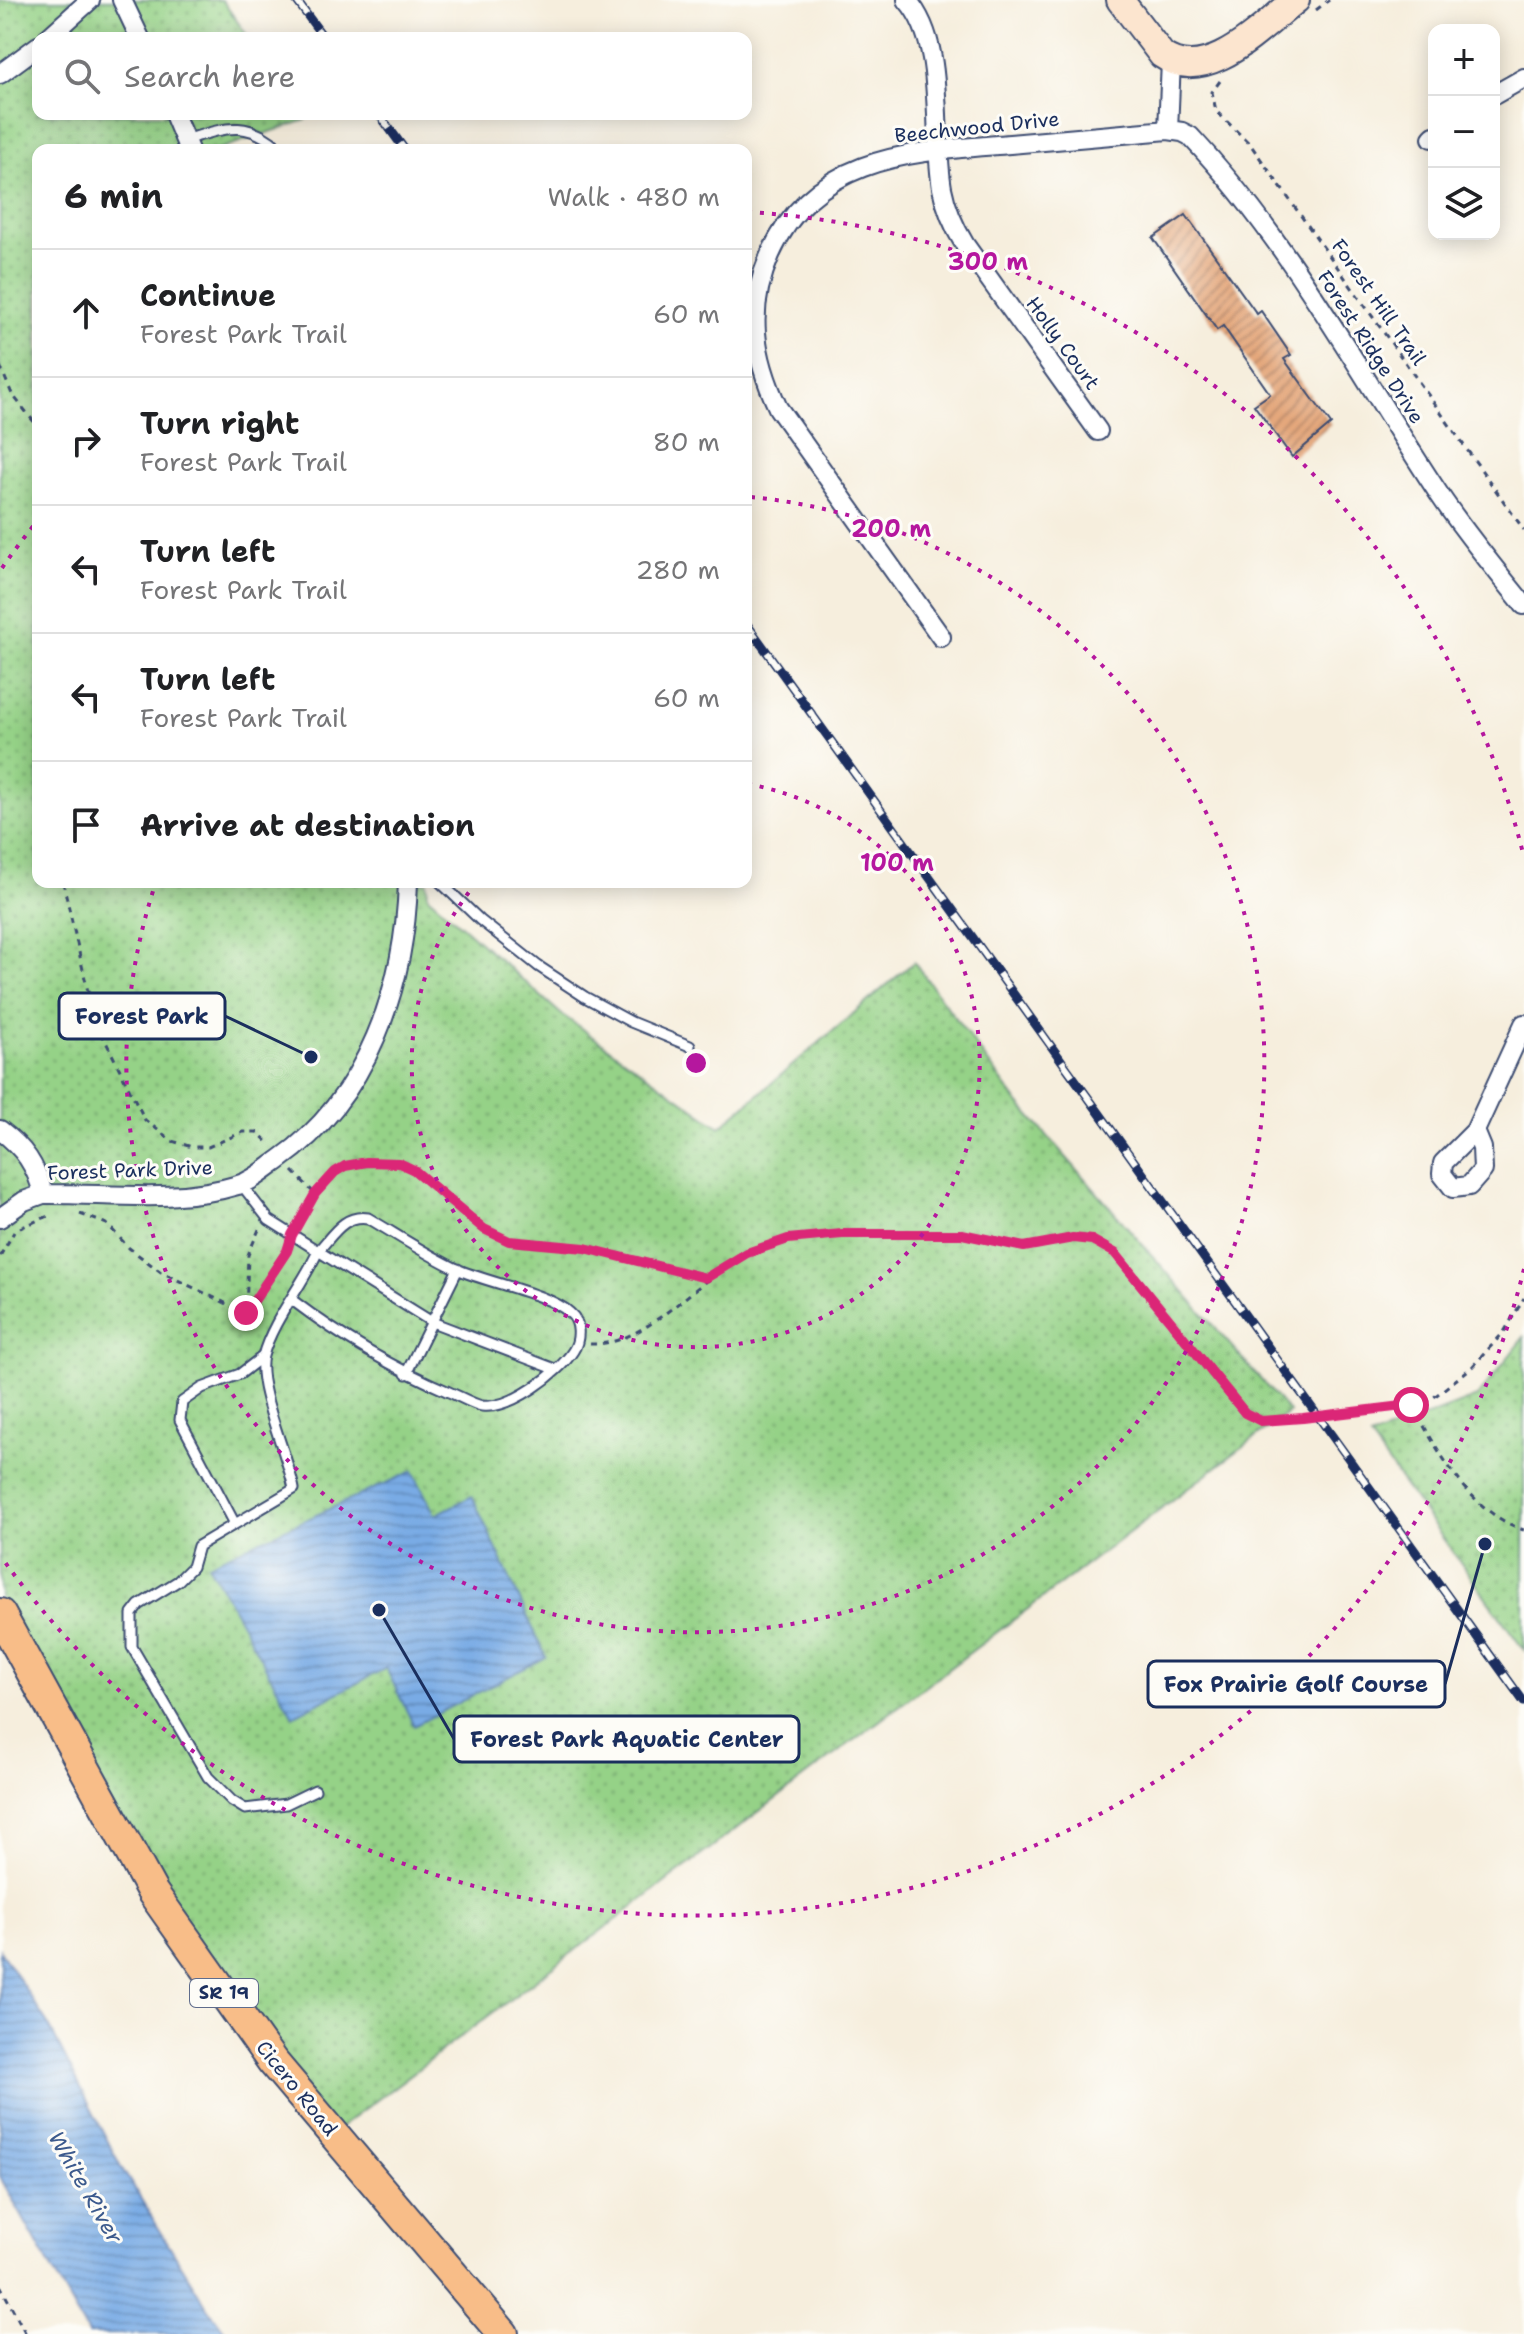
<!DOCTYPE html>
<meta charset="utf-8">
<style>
body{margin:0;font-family:"Shantell Sans",sans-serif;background:#f6f6f6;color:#202124}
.controls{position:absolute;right:24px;top:24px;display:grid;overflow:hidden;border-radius:16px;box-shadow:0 4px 20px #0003}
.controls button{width:72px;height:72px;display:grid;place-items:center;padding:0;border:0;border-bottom:2px solid #e0e0e0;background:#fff;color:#202124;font:40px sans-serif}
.stop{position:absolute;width:24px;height:24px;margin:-18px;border:6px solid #db2777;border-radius:50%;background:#fff}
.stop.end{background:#db2777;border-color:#fff;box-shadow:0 2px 8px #0008}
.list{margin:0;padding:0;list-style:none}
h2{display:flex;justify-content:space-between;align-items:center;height:104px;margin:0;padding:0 32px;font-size:34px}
h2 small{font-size:26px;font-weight:400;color:#757577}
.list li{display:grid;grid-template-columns:52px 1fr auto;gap:24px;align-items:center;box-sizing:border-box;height:128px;padding:0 32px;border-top:2px solid #e0e0e0}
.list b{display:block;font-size:30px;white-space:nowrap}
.list p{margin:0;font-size:26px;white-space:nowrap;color:#757577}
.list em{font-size:26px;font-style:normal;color:#757577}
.icon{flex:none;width:44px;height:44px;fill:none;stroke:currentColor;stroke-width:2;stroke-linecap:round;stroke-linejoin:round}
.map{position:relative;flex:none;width:1524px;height:2334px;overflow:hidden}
.search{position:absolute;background:#fff;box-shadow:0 4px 20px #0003;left:32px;top:32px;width:720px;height:88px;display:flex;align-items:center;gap:20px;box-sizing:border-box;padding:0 28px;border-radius:16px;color:#757577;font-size:30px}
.panel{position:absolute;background:#fff;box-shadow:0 4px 20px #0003;left:32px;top:144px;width:720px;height:744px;border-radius:16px}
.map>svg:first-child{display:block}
.green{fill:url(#green-dots);stroke:#588072;stroke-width:2}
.water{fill:url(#water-rules);stroke:#4a6da2;stroke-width:2}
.building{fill:url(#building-hatch)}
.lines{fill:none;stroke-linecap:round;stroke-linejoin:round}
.lane-casing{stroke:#3c4c71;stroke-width:13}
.street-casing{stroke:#3c4c71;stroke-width:22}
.secondary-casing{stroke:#3c4c71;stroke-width:30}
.primary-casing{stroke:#3c4c71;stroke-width:34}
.path{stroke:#3c4c71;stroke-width:3;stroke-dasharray:6 6;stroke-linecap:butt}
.lane{stroke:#fff;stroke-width:9}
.street{stroke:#fff;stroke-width:18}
.secondary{stroke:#fce5cf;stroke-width:26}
.primary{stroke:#f8bd88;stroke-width:30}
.rail-casing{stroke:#1b2f5e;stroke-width:9}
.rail{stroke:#fdfcf7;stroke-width:6;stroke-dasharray:18;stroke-linecap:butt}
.route{stroke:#db2777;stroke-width:10}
.ring{fill:none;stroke:#b5179e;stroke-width:4;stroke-dasharray:4 8}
.labels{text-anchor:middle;stroke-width:6;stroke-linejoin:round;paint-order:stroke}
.shield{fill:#fdfcf7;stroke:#5f6c8c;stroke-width:2}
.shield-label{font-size:18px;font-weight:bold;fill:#1b2f5e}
.street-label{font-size:20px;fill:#1b2f5e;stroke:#fdfcf7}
.water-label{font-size:22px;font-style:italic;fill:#3c5a8d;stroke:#fdfcf7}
.centre{fill:#b5179e;stroke:#fdfcf7;stroke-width:4}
.ring-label{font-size:24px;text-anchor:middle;font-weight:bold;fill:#b5179e;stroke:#fdfcf7;stroke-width:6;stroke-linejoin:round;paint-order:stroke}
.leader{fill:none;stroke:#1b2f5e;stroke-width:3}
.callout-dot{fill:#1b2f5e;stroke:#fdfcf7;stroke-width:3}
.callout{fill:#fdfcf7;stroke:#1b2f5e;stroke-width:3}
.callout-label{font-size:22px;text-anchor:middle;font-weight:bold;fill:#1b2f5e}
</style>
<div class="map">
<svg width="1524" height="2334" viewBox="0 0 1524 2334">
<defs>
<pattern id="green-dots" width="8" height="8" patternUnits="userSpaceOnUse" patternTransform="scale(2)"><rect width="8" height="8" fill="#95d287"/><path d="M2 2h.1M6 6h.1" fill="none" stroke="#79ab72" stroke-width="1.8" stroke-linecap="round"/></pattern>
<pattern id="water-rules" width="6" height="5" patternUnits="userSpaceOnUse" patternTransform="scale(2)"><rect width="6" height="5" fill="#79abe5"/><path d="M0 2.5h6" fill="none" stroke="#628cbd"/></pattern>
<pattern id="building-hatch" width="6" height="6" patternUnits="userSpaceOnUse" patternTransform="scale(2)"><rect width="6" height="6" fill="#e4a77c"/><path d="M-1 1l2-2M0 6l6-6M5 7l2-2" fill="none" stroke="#b88869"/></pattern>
</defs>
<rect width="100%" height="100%" fill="#fdfcf7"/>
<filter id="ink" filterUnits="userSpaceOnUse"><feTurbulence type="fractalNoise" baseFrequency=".0125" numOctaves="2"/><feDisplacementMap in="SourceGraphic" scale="16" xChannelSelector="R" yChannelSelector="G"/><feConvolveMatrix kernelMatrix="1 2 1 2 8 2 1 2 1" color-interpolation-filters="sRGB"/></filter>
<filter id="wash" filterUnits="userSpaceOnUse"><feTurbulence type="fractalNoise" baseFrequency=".006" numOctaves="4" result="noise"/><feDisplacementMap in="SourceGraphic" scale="32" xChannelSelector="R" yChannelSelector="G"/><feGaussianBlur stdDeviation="1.8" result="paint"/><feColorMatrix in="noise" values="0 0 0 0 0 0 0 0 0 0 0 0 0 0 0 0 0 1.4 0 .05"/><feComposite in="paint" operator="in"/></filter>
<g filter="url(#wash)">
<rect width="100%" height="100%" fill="#f6eedd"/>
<path class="green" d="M0,0H222L249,38H38V114H302L306,120L216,150H38V882H427L428,896L561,1014L720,1127L914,962L1016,1100L1289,1412L333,2133L153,1893L0,1617Z
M1524,1337V1650L1370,1438L1477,1397Z"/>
<path class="water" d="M413,1471L435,1515L472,1496L546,1657L414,1726L386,1668L293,1716L208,1564Z
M0,1950L49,2026L121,2167L206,2305L227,2334H88L0,2177Z"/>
<g id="blocks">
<path class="building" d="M1186,215L1257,314L1261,311L1291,355L1284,359L1331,424L1292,457L1254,405L1270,394L1223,326L1217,330L1153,238Z"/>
</g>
</g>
<g filter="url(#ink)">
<use href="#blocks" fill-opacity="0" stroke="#3c4c71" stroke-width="2"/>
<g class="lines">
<g class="lane-casing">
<path id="lane" d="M185,140C225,128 247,118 281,150
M440,882L480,920L538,966L585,997L631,1022L690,1046
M241,1184L269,1220L318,1251C303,1285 272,1321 263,1356C255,1386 288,1455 294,1489L198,1546L192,1567L178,1581L139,1605L132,1614V1647L208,1777L232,1801L245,1809L286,1804L315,1790
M292,1300C341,1337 393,1368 449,1392C459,1396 472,1404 482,1406C510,1410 559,1373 573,1351C580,1340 581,1322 570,1313C550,1294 485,1282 457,1269C427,1255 397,1235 368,1218C344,1214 333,1235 318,1251L432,1322L555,1369
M406,1374L458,1269
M235,1524L180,1420L182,1402L202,1388L240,1374L262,1357"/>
</g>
<g class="street-casing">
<path id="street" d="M122,0L140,38
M907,0C947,45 932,131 942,188C946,209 954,227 965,245L1098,431
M48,38L90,0
M0,74L38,46
M1494,95L1524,78
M174,114L189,150
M1168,130L1171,61
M1432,138L1434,136
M941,637L778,408C754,356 746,310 770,255C815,153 914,152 1010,144C1062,139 1115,135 1168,130L1182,132L1190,136C1290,242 1359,373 1439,494C1465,533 1495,569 1524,605
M0,1130C24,1148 36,1165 43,1194
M1475,1131L1482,1148L1483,1170L1469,1186L1453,1188L1442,1174L1443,1163L1475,1131L1524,1024
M0,1218L24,1201L43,1194C106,1193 176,1204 238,1185C253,1181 266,1169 279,1160C368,1098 405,986 408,882"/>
</g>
<g class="secondary-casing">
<path id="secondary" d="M1120,0L1162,55C1207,87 1261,27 1296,0"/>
</g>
<g class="primary-casing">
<path id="primary" d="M0,1614L153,1893L272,2061L503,2334"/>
</g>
<path class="path" d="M1316,10L1329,0
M1220,81L1212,92L1216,111L1250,144L1524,530
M0,366L12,394L38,427
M38,613L35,693L38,778
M63,882L94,1018L145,1120L172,1141L192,1147H208L243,1132H257L270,1144
M293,1171L315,1194
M80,1214L107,1224L129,1248L161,1272L246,1313L248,1255L260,1227
M299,1224C317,1191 331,1162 374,1162C381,1162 390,1161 398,1163C433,1172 468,1227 508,1241C532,1249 562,1244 587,1249C627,1256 667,1268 706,1278
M20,1228L53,1214
M0,1256L14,1232
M246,1313L288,1249
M590,1344C646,1347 697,1279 745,1254C792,1230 849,1234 901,1234C921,1234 941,1233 962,1234C975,1235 990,1238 1004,1241C1011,1242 1019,1246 1027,1246C1069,1244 1072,1228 1115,1253L1231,1399L1245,1413L1261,1421L1303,1418L1429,1401L1472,1367L1504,1332L1524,1298
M1412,1405C1439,1452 1469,1512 1524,1530
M0,2285L26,2334"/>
<use href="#lane" class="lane"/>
<use href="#street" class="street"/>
<use href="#secondary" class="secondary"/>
<use href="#primary" class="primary"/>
<g class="rail-casing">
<path id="rail" d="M296,0L324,38
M379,114L405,150
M746,623L1524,1702"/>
</g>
<use href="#rail" class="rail"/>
</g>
</g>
<g class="lines" filter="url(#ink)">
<path class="route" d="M246,1313L287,1251L292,1235L315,1194L335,1172L345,1166L367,1162L399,1163L414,1170L484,1229L509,1241L585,1248L706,1278L747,1253L788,1239L842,1234H962L1024,1247L1073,1238L1092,1240L1115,1253L1245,1413L1261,1421L1303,1418L1411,1405"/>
</g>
<g class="ring">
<path d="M748 784A284 284 0 1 1 477 882"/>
<path d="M751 497A569 569 0 1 1 156 882"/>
<path d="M1524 1269A853 853 0 0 1 2 1558M2 568A853 853 0 0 1 38 520M748 212A853 853 0 0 1 1524 857"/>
</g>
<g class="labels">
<rect class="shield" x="190" y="1979" width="68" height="28" rx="6"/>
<g class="shield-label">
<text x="224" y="1999">SR 19</text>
</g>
<g class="street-label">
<text transform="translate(977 127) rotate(-6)" y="7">Beechwood Drive</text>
<text transform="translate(1379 302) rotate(55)" y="7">Forest Hill Trail</text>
<text transform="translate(1063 343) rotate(54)" y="7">Holly Court</text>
<text transform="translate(1371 347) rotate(57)" y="7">Forest Ridge Drive</text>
<text transform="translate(130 1170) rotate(-2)" y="7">Forest Park Drive</text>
<text transform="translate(297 2088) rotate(51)" y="7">Cicero Road</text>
</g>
<g class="water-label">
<text transform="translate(86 2187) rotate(60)" y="8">White River</text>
</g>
</g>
<circle cx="696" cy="1063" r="12" class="centre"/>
<g class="ring-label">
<text x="988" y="270">300 m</text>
<text x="891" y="537">200 m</text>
<text x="897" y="871">100 m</text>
</g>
<path class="leader" d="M311 1057L225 1016M1485 1544L1445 1684M379 1610L454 1739"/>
<g class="callout-dot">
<circle cx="311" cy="1057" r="8"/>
<circle cx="1485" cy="1544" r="8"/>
<circle cx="379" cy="1610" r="8"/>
</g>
<g class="callout">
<rect x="59" y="993" width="166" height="46" rx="8"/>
<rect x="1148" y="1661" width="297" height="46" rx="8"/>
<rect x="454" y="1716" width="345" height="46" rx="8"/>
</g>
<g class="callout-label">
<text x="142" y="1024">Forest Park</text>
<text x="1296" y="1692">Fox Prairie Golf Course</text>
<text x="627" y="1747">Forest Park Aquatic Center</text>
</g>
</svg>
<div class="controls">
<button>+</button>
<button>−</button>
<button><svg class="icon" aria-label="layers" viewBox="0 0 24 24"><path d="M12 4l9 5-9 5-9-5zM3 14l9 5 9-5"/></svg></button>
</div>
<div class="stop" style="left:1411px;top:1405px"></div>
<div class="stop end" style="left:246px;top:1313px"></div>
<div class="search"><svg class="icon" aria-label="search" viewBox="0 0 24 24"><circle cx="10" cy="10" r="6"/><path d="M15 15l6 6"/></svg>Search here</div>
<section class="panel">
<h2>6 min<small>Walk · 480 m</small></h2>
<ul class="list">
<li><svg class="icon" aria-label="ahead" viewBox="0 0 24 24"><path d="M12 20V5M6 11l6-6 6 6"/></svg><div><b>Continue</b><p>Forest Park Trail</p></div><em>60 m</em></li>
<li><svg class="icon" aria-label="right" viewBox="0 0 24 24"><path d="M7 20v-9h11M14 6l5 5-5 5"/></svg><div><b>Turn right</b><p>Forest Park Trail</p></div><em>80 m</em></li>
<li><svg class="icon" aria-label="left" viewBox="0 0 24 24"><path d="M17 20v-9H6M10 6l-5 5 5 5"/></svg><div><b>Turn left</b><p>Forest Park Trail</p></div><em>280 m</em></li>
<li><svg class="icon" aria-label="left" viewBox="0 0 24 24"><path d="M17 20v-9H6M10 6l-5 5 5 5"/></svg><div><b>Turn left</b><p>Forest Park Trail</p></div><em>60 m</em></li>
<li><svg class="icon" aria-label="arrive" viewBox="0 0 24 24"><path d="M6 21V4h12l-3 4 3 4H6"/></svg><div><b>Arrive at destination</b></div></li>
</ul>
</section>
</div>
